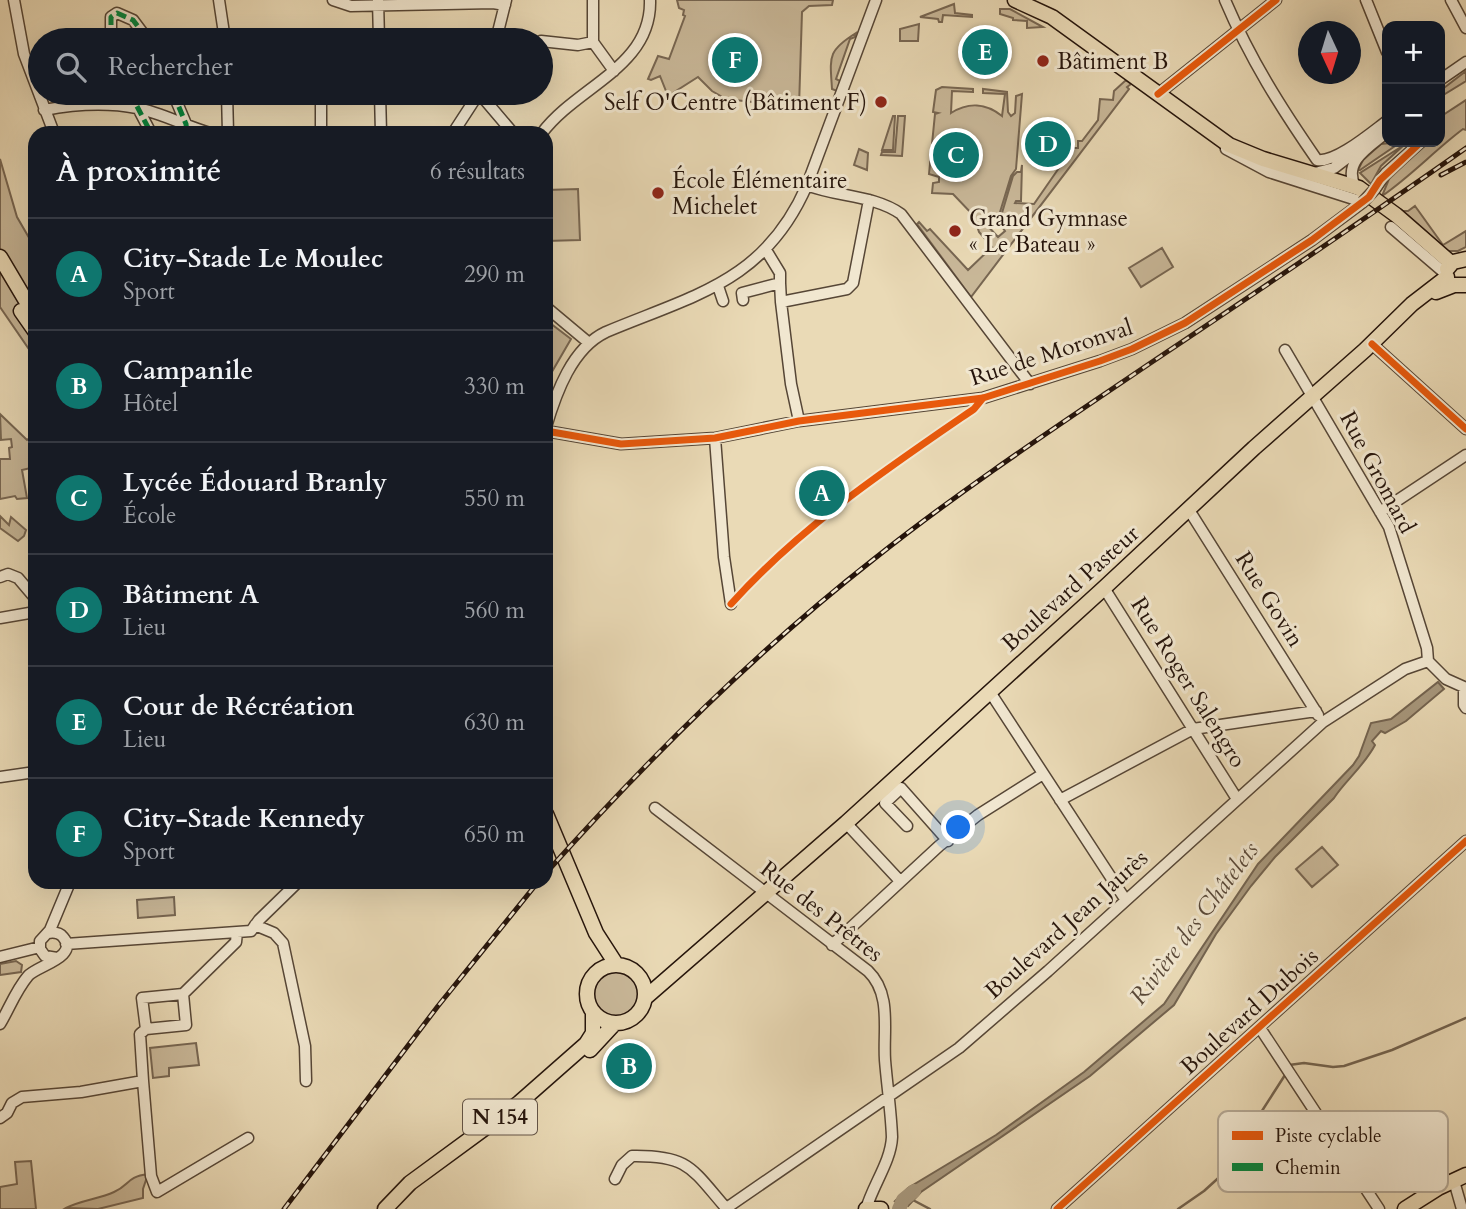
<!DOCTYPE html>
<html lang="fr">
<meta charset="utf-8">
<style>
body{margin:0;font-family:Cardo,serif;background:#242831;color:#f1f3f6}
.controls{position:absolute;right:21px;top:21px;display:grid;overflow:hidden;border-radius:14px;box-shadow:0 7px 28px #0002}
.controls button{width:63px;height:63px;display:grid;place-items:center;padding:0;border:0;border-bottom:2px solid #363941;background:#171b24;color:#f1f3f6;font:35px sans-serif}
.compass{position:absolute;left:1298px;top:21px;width:63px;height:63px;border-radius:50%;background:#171b24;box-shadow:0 7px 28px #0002;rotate:176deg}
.you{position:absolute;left:959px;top:828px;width:24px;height:24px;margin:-18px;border:5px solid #fff;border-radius:50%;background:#1a73e8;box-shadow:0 0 0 10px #1a73e833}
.badge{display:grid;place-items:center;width:46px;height:46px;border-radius:50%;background:#0f766e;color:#fff;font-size:23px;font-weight:700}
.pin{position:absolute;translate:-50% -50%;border:4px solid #fff;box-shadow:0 2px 7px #0006}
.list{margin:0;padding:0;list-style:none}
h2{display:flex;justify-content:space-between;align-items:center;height:91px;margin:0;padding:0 28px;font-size:30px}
h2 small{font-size:23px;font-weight:400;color:#9ea1a6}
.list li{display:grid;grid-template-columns:46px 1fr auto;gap:21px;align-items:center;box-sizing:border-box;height:112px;padding:0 28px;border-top:2px solid #363941}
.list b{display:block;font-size:26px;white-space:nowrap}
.list p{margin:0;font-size:23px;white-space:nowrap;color:#9ea1a6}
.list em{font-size:23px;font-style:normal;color:#9ea1a6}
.icon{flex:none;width:38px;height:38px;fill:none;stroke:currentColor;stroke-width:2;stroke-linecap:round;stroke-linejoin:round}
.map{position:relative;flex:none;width:1466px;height:1209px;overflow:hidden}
.search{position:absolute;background:#171b24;box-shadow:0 7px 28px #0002;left:28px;top:28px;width:525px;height:77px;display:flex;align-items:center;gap:18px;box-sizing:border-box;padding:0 24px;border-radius:38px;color:#9ea1a6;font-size:26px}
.panel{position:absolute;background:#171b24;box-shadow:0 7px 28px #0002;left:28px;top:126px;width:525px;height:763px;border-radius:21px}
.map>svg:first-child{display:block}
.green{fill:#c9b899;stroke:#776652;stroke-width:2}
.water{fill:#a7977c;stroke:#73634f;stroke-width:2}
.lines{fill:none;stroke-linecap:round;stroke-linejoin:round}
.stream{stroke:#73634f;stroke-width:2.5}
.river{stroke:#a7977c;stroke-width:14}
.minor-casing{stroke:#564636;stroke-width:13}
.major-casing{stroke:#25140b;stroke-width:17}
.minor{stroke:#f1e7d0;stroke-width:10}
.major{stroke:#eadab6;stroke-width:14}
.rail-casing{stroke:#25140b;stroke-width:5}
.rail{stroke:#f1e7d0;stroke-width:2.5;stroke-dasharray:8;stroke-linecap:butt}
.minor-bridge-casing{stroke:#564636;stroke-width:13;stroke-linecap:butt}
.minor-bridge{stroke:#f1e7d0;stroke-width:10}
.quiet{stroke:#00873e;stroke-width:5;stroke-dasharray:10 5;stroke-linecap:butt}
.cycleway-casing{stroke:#f1e7d0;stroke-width:11}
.cycleway{stroke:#e8590c;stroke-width:7}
.poi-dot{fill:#8f2418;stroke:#f1e7d0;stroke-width:2.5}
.labels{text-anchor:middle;stroke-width:6;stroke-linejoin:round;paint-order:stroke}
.shield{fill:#f1e7d0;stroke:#625346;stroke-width:2}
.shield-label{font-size:21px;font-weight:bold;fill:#25140b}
.poi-label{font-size:23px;fill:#25140b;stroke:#f1e7d0;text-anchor:start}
.street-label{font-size:23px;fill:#25140b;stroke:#f1e7d0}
.water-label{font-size:24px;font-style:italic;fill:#594838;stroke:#f1e7d0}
.key{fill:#f1e7d0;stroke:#b4a895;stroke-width:2}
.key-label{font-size:19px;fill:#25140b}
</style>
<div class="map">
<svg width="1466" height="1209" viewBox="0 0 1466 1209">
<rect width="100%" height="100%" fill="#eadab6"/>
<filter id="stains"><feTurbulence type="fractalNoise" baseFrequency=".00286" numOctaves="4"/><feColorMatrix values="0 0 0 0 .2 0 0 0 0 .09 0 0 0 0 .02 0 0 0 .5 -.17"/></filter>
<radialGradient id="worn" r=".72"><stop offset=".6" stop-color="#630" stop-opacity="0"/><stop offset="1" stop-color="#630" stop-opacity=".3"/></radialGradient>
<path class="green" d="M677,0H833L832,5L809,6L802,12L799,107L726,99L712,91L698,77L668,96L660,76L651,80L648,79L658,56L669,59L685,16L683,15L684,10L679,8Z
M954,4L955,13L972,15V17L943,15L942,22H939L938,19L920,17Z
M1000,9H1010L1043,27L1027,28V21L1013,20V18L1000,14Z
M919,24L918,41H900V29Z
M856,33L855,37L850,39L836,79L840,81L837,91L832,89C830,57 827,51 856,33Z
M1466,71V81L1440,97V91Z
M1126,80L1131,84L1127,87L1129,89L971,297L917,224L919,222L927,231L930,229L968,270L992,247L979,232L974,216L953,194L932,193L933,183L939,182V177L929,174L935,114L938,113L933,112L936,90L942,87L973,89V92L952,91L951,113C968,102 986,103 1002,116L1005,94L983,93V89L1007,92L1008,112L1011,116L1015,113L1016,96L1022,94L1016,169L1011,176L997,222L991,215L984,222L998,237L1005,231L999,223L1013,176L1017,172H1021L1022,165L1021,201H1016L1015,203L1034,204L1061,165V148H1078V141H1082L1098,120L1100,99L1113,100L1114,91Z
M1466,100V130L1463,129C1435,150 1411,176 1382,196L1389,179L1428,142H1440V117Z
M893,116H895L893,150H882Z
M898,116H905L902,156L881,155L882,152H895Z
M1401,142L1360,170H1358L1363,160L1381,144Z
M1404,145L1381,166L1371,184L1360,173Z
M859,149L868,153L867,170L854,165Z
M0,159L17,217L35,248V358L0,307Z
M578,189L580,240L546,241V190Z
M1415,206L1443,245L1466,231V247L1458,251H1448L1401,211H1408Z
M1162,248L1173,267L1141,287L1129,268Z
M546,320L571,339L546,382Z
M0,414L27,440L35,434V467L22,470L27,498L17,499L15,496L0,499V459H10L9,448L12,447L11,439L1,440Z
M829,473L844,491L815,514L800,496Z
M0,516L9,525L11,517L26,530L24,536L18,541L0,528Z
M1322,847L1338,865L1312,887L1296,869Z
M174,897L175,915L138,918L137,900Z
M16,961L22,965L21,972L0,975V964Z
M593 993a23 23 0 1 1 46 0a23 23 0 1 1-46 0Z
M196,1043L199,1065L169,1068V1076L153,1078L150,1048Z
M31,1161L36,1209H0V1187L17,1184L15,1162Z
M148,1174L143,1189V1198L98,1209L66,1208C81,1200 99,1199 114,1192C130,1185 126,1177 148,1174Z"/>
<path class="water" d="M1438,682L1444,689L1406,721L1385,733L1381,731L1372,741L1375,745C1364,766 1345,781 1334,798L1275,857L1251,886L1216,934L1174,1005L1090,1076L921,1192L908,1206L895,1201L908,1188L996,1135L1084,1072L1164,1004L1258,864L1353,765L1359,756L1371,723L1391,719Z"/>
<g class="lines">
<path class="stream" d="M1289,1065L1304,1063L1333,1067L1344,1066L1392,1050L1466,1018
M911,1199L930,1209
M1178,1209L1204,1191L1236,1162L1230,1145L1260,1114L1285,1075"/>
<path class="river" d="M899,1209L903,1200L914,1191"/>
<g class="minor-casing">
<path id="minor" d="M14,0L24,54L54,133
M219,0L225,40
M333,0L351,6L493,3L505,5
M378,0L379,40
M593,0V42L614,71
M1225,0C1250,59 1281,108 1317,160C1336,163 1372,132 1387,121
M1366,0L1387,52
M1451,0L1466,28
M111,40V17L117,13L133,20L148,40
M496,40L506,0
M541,41L578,45L593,42
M1440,80L1466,62
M130,93L151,133
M173,93L186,124L187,133
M227,93L228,133
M380,93L381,133
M479,93L513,133
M1158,94L1276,0
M44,110C75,104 106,102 137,108C162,113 185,126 210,133
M321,133V93
M453,133L479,93
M542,133C577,86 652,67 650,0
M1226,149L1269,172L1363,202
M1315,173L1334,168L1364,145
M807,185C837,197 874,195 901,214L1030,384
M1355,186C1342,161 1371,146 1387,132
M1375,189L1386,173L1421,142
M1391,227L1447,275
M766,250L780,273V283
M718,286L723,301
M743,300L742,293L780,283L781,302
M546,307L589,343
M1372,344L1466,429
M1285,350L1389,527L1427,648L1428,661
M799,421L791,384L781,302L847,289L853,283L869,200
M546,427C556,393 572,348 606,332C694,295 765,282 807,185L876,0
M546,431L621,444L715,438L799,421L983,398L1100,361L1132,349L1185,323L1312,240L1363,202
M715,438L724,557L731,604
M1189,510L1318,715
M1380,512L1466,455
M0,577L8,574L18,578L35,598
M1104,588L1237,799
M0,618L35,612
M1428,661L1446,679L1466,688
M1464,687V705L1466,708
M990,692L1125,899
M0,777L35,772
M1060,800L1193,729L1316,711
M655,808L868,971C892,994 883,1030 885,1060C887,1085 891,1111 892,1137C891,1161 873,1185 866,1209
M846,823L900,881
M907,826L885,803L901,788L948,841
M255,925L274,933L283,943L305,1046L306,1081
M66,944L251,931L259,920L298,882
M832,945L939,846L978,815L1043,774
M0,957L40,947
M57,958L45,956L40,949V941L50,930L70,882
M183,994L186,1025L146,1029L142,998Z
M183,994L236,942L237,932
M0,1024C9,1009 16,990 28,976C36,966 80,957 63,937C59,932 54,932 48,933
M1260,1028L1379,1209
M143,1081L140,1034L146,1029
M0,1118L7,1113L12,1103L22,1097L81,1092L143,1081L151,1176L157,1192L248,1138
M615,1179L622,1165L632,1156C689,1155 692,1169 726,1208
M1454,1181L1462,1209
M725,1209L959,1048L1048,971L1323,722L1405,669L1428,661
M1057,1209L1466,841"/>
</g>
<g class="major-casing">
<path id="major" d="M1015,0L1052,17L1229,145L1263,159L1359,188L1396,215L1451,263
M0,257L35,316
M1447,269L1453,262L1466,259
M1436,292L1454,285H1466
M21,311L35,331
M546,814L596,933L616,964
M587 994a29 29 0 1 1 58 0a29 29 0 1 1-58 0Z
M645,998L846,823L1104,588L1254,448L1365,350L1412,304L1447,277
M590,1050L615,1023
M385,1209L410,1183L519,1103L586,1044L593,1033V1012
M866,1209H881
M1405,1209L1438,1188L1466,1175"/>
</g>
<use href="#minor" class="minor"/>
<use href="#major" class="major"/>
<g class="rail-casing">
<path id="rail" d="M1441,175L1466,162
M546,873C647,760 754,653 874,559C962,489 1056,427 1149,364C1255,293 1361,222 1466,148
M284,1209L438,1006L538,882"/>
</g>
<use href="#rail" class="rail"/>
<g class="minor-bridge-casing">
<path id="minor-bridge" d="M1363,202L1375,189"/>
</g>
<use href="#minor-bridge" class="minor-bridge"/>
<path class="quiet" d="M111,40V17L117,13L133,20L148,40
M130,93L151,133
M173,93L186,124L187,133"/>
<g class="cycleway-casing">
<path id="cycleway" d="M1158,94L1276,0
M1372,344L1466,429
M546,431L621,444L715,438L799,421L983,398L1100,361L1132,349L1185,323L1312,240L1369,197L1380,180L1421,142
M731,604C801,526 888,468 974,409L983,398
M1057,1209L1466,841"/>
</g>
<use href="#cycleway" class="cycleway"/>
</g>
<g class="poi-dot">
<circle cx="1043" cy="61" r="7"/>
<circle cx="881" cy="102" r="7"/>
<circle cx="658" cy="193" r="7"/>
<circle cx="955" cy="231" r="7"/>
</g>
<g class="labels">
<rect class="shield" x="463" y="1099.5" width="74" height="35" rx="5"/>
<g class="shield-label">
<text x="500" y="1124">N 154</text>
</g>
<g class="poi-label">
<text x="1057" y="69">Bâtiment B</text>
<text x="867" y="110" text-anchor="end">Self O'Centre (Bâtiment F)</text>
<text x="672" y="188">École Élémentaire<tspan x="672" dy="26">Michelet</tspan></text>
<text x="969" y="226">Grand Gymnase<tspan x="969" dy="26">« Le Bateau »</tspan></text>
</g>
<g class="street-label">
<text transform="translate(1051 352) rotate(-18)" y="8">Rue de Moronval</text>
<text transform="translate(1378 472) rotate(62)" y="8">Rue Gromard</text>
<text transform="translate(1070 588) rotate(-42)" y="8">Boulevard Pasteur</text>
<text transform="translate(1270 599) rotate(58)" y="8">Rue Govin</text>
<text transform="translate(1189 682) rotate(58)" y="8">Rue Roger Salengro</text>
<text transform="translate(822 911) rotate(38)" y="8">Rue des Prêtres</text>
<text transform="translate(1066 924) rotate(-42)" y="8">Boulevard Jean Jaurès</text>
<text transform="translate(1249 1011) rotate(-42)" y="8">Boulevard Dubois</text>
</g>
<g class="water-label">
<text transform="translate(1194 923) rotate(-53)" y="8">Rivière des Châtelets</text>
</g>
</g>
<rect x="1218" y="1111" width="230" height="81" rx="10" class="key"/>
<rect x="1232" y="1131" width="31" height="9" fill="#e8590c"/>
<rect x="1232" y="1163" width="31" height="8" fill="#00873e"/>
<g class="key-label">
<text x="1275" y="1142">Piste cyclable</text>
<text x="1275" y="1174">Chemin</text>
</g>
<rect width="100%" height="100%" filter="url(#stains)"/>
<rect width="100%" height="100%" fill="url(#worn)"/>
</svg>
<div class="controls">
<button>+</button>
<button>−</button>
</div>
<svg class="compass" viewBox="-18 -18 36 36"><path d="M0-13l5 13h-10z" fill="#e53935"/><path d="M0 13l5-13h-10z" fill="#9ea1a6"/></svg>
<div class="you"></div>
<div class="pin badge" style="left:822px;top:493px">A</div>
<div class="pin badge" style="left:629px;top:1066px">B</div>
<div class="pin badge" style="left:956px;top:155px">C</div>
<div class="pin badge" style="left:1048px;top:144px">D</div>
<div class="pin badge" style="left:985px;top:52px">E</div>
<div class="pin badge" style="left:735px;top:60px">F</div>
<div class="search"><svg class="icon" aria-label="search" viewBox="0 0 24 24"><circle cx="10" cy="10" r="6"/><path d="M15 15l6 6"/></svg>Rechercher</div>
<section class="panel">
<h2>À proximité<small>6 résultats</small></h2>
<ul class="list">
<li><span class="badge">A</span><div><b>City-Stade Le Moulec</b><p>Sport</p></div><em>290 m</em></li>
<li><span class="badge">B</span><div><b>Campanile</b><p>Hôtel</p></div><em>330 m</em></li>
<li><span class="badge">C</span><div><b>Lycée Édouard Branly</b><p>École</p></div><em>550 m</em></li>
<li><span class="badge">D</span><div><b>Bâtiment A</b><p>Lieu</p></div><em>560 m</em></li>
<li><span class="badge">E</span><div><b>Cour de Récréation</b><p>Lieu</p></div><em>630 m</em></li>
<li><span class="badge">F</span><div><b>City-Stade Kennedy</b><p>Sport</p></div><em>650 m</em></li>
</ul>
</section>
</div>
